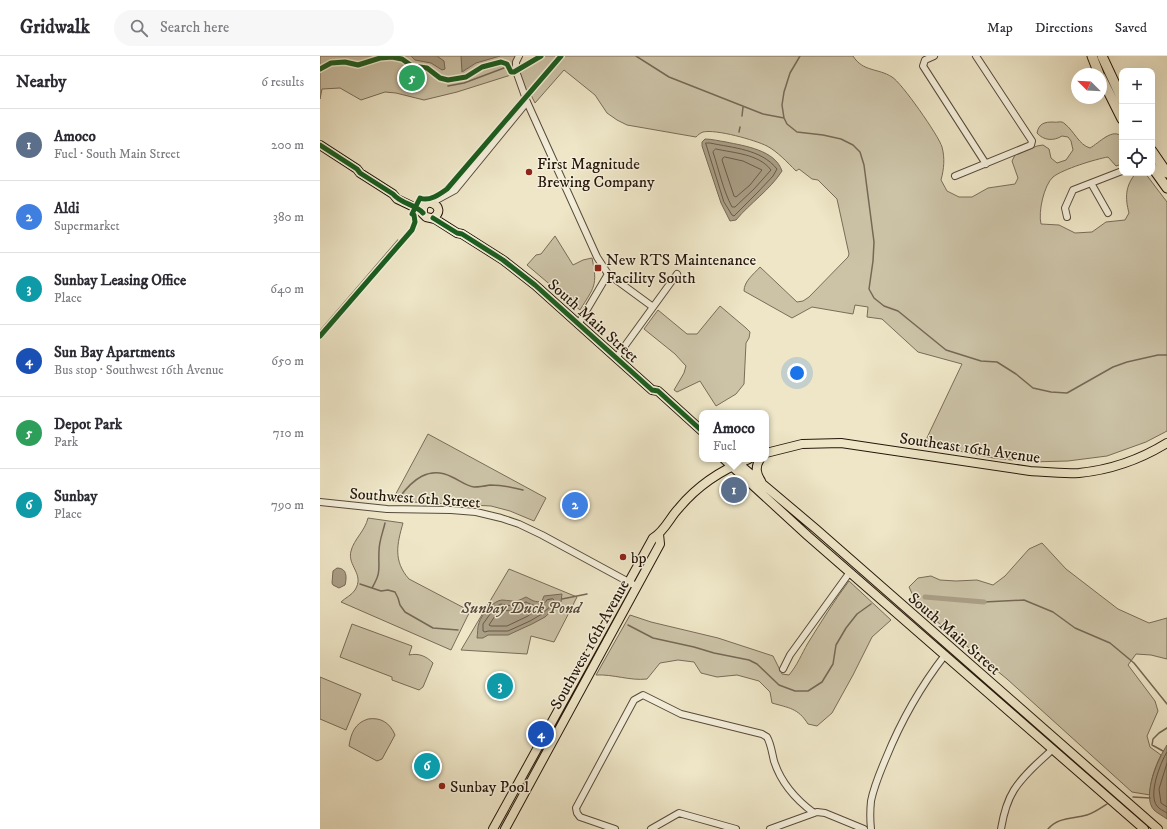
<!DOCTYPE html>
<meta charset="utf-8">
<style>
body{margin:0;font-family:"IM FELL DW Pica",serif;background:#f7f7f7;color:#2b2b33}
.controls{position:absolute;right:12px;top:12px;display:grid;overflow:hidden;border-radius:8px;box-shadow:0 4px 16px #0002}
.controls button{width:36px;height:36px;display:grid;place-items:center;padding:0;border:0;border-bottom:1px solid #e1e1e2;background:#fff;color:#2b2b33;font:20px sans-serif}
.compass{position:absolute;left:751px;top:12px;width:36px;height:36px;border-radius:50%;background:#fff;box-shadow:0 4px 16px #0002;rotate:294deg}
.you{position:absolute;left:477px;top:317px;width:14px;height:14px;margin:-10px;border:3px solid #fff;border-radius:50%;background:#1a73e8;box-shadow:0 0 0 6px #1a73e833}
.badge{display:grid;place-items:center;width:26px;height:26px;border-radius:50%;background:#8f2418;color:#fff;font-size:13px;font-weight:700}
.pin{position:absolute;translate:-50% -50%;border:2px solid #fff;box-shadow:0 1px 4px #0006}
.popup{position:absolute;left:379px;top:354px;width:70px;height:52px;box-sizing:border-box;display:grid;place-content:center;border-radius:8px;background:#fff;filter:drop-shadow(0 1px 3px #0005);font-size:13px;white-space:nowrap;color:#7c7c81}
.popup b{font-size:15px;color:#2b2b33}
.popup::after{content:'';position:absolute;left:50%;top:100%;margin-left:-8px;border:8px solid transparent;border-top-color:#fff}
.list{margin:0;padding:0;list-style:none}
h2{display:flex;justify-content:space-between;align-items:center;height:52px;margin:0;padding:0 16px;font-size:17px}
h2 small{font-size:13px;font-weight:400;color:#7c7c81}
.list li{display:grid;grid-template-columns:26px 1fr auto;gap:12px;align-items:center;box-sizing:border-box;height:72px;padding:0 16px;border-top:1px solid #e1e1e2}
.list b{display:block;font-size:15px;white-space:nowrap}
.list p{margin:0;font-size:13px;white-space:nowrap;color:#7c7c81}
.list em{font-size:13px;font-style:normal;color:#7c7c81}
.icon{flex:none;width:22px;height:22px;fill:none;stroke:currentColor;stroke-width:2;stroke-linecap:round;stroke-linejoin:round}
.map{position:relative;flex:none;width:847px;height:773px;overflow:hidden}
header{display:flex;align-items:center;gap:24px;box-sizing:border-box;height:56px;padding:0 20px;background:#fff;border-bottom:1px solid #e1e1e2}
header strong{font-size:19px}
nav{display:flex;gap:22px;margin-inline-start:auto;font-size:14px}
.search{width:280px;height:36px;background:#f7f7f7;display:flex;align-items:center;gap:10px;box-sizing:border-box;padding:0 14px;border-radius:22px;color:#7c7c81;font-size:15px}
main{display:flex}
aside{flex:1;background:#fff}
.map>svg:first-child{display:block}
.green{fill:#ccc3a7;stroke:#796c59}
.water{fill:#aa9f87;stroke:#756855}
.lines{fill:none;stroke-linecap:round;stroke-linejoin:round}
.shore{stroke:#685a49;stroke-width:1}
.stream{stroke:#756855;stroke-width:1.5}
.canal{stroke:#aa9f87;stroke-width:5}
.minor-casing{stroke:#584a3a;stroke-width:8}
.major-casing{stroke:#26160b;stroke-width:10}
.highway-casing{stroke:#26160b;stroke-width:11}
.minor{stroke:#f4efdb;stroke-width:6}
.major{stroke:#eee6c7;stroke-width:8}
.highway{stroke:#eee6c7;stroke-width:9}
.cycleway-casing{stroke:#f4efdb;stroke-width:8}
.cycleway{stroke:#1b5e20;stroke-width:5}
.poi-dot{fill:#8f2418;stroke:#f4efdb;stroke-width:1.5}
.labels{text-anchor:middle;stroke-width:3;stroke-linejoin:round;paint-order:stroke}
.poi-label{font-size:16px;fill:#26160b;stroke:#f4efdb;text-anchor:start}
.street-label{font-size:16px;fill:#26160b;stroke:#f4efdb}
.park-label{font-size:16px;font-style:italic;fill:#584a3a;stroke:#f4efdb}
</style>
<header>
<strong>Gridwalk</strong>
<div class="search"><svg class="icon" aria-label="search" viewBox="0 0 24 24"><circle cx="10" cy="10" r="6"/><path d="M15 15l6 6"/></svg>Search here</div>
<nav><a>Map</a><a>Directions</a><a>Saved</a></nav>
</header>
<main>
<aside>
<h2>Nearby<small>6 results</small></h2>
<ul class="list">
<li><span class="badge" style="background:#5c6f8a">1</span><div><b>Amoco</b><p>Fuel · South Main Street</p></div><em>200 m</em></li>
<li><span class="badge" style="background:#3f7fe0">2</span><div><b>Aldi</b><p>Supermarket</p></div><em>380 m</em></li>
<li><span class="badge" style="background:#0f9aa8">3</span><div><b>Sunbay Leasing Office</b><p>Place</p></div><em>640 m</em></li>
<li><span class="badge" style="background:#1a4fb4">4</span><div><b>Sun Bay Apartments</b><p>Bus stop · Southwest 16th Avenue</p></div><em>650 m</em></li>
<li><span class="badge" style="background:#2e9e5b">5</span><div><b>Depot Park</b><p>Park</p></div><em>710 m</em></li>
<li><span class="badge" style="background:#0f9aa8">6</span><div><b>Sunbay</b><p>Place</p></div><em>790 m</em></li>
</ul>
</aside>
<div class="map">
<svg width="847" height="773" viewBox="0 0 847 773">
<rect width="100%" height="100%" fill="#eee6c7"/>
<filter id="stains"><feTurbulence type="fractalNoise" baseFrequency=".005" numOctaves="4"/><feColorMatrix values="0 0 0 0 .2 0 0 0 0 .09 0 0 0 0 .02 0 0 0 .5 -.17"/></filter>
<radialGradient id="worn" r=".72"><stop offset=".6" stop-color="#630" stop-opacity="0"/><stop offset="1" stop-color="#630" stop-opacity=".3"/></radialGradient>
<path class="green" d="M0,0H197L195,5L194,18L137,36L104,44L76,37L65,36L41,44L20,32L2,33L0,43Z
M223,0H239L207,37L199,16Z
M243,0H533C543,16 558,12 572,21C581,26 619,80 622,91C625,102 624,113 621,124L627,135L639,141H652L668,132L695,128L698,122L692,105L695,99L717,90L723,89L729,93L731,102L737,107L746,104L753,94L751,85L748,81L742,80C734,85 724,85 717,77C719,67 725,66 733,66C738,67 741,64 745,68C754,75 759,89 770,92C779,87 793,71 802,81V108L796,110L788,101C776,103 743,113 733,121C724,129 718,156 721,168L739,169L755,177L772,176L786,166L805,164L809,157C805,142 805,130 816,117H825L847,146V375L826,386L787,400L748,405L710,406L673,402L604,388L642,308L598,296L562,263L547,261L548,251L535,249L533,258L492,251L472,262L424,235C424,225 434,218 440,211L477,246L483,245L489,241L528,201L529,198L517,143L498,124L492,123L479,113L476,115C467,106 458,96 447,90C435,84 396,73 383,76C380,77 378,79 376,81L307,69L297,64L287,57L275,39L244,14L215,47L210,37Z
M235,180L253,209L263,204L272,202C278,230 274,231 260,254L207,209L216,199L221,198Z
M400,250L426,272L430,276L429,282L426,287L424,328L416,338L396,350L380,325L357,336L354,334L364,317L366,310L355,298L324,273L338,254L367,278H377Z
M108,378L226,442L214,465L190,455L171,450L72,445Z
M48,462L83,467C77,488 73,505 89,523L150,555L131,594L21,546C25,542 32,539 35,534C45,518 27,510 31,495C34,483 45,475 48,462Z
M722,487L746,513L798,553L829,567L847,562V603L831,599L816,598L808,609L835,645L838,655L827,680L830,691L841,699C835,711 830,725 830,739L812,736L687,623L598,550L589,531L598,522L611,520L620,524L636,525L657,524L673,529L685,520L709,493Z
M189,513L257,541L234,586L211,580L207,598L141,594Z
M529,525L571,564L552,581L533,619L512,657L497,670L488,668C478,652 469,652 452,647L450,636L439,625L417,619L397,621L381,617L374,606L358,604L340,607L327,623C310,625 293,618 276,619L310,559L331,566L398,582L453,600L462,618L469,619C478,608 481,599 488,587C501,566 514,545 529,525Z
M32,568L92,590L89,599C99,597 106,600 113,607L103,631L99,634L72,624V621L20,601Z
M0,621L41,638L26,674L0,663Z
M48,663C61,661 70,667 75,679L62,703L57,705L29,690C31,677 35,667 48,663Z"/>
<path class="water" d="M91,0H117L124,5L125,13L122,14L111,7L95,4Z
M141,0H180L156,7L142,16Z
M385,83C392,83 399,85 406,86C425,90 455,94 462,115C450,134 430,147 416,164L410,165L401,147L382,90V86Z
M17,512C27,512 27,521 25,529L19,532L13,529L12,527L13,515Z
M242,538L241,546L225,561L212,568L188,579H168L163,582H157C158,577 157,572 159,567C161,559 174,544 182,544C196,545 194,547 206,541C212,544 215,547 222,545L224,540Z
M847,689V763C843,760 837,757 834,754C821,740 839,701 847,689Z"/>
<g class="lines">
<path class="shore" d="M386,87H390C413,92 441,93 457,113L453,120L438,136L414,160L412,159L404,146Z
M396,93C414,97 439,98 451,114L434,133L415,151H412C403,134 399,114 393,96Z
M405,101L423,105L442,114L430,129L416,141L414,140L402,104L403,102Z
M233,543L235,546L222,558L210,565L188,575H168L165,576L163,575V568L175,551L181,548L192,550L206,546C214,550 221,553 227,544Z
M206,551L213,556L208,560L187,570H171L169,569L179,554L192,555Z
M847,696C840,707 828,739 837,750C839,753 844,755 847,757
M847,707L839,733L841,747L847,751"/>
<path class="stream" d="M316,0L349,21L443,58L464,62
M480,0L470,17L464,36L462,49L464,62L467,68L477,76L503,79L521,83L533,89L540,96L544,109L554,186L553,205L549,233L554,242L564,250L578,255L626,294L661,305L677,306L696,318L713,332L731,336L747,337L793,311L807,306L838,299H847
M128,30L144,27L184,12
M422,60L423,51
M419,76L420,71
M0,275L78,184
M79,442C92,424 109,409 132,421C139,424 146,430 154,431C159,431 165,430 170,429C181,429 192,431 203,434
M40,528L61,535L68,534L75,536L78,542L80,549L85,556L113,572L138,574
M52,532C62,515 58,513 59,495C59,485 63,476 65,467
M242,543L267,538
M664,546L704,544L733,556L755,572L790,587L814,607L847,648
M308,569L333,582L374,591L394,597L429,604L437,608L459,629L475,635H488L502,626L513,608L516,589L526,572L537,558L551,548
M843,695L832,689L833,683L839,677L847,672
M813,741L830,742
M728,773C738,761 753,763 767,759C774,757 781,752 787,748"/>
<path class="canal" d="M605,541L664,546"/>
<g class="minor-casing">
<path id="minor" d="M199,0L196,6V15L207,46L277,201L288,218L333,251
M614,0L605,4L603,10L666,108
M635,120L711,89L712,85L656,0
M771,127L788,157
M111,147L135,134L207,46
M747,161L745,152L753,134L802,115
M259,267L288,218
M296,302L357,218
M0,446L67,453L131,454L156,456L181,462L199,468L222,479L316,530
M463,613L470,599L530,516
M295,773L260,761L257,757L256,752L314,644L323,639L361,658L442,678L447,681C451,688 452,697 454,705C461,727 475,743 494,757
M331,773L359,757L416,773
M450,773L497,756L505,757L544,773
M551,773C550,764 550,755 551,745C554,730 560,716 566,702C581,665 601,630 625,599
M681,773C683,761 687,745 694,734C704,718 720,705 733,693"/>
</g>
<g class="major-casing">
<path id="major" d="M0,89L37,113L40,117L73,138L77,143L98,153L106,161L115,163L137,177L142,178L183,204L215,229L332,334L338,335L382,375
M103,157C101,137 130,151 113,162
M446,397L482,388L521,387L710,415C726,416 743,418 759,417C790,414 821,403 847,387
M404,403L488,480L824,773
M413,403L496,473L838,773
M440,403C435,411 436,417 441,425
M173,773L333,482C345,475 350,461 359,452C378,429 401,414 429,403
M185,773L340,488L339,478"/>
</g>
<g class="highway-casing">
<path id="highway" d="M772,0L779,18
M782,0L802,43
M781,21L802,63
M832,95L847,117
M832,111L847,132"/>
</g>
<use href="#minor" class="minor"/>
<use href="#major" class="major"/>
<use href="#highway" class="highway"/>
<g class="cycleway-casing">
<path id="cycleway" d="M0,13L11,7L25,6L38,9L60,2L72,1L82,3L92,10L107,12L120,22L128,24L146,21L162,11L181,6L187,8L191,16H194L221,0
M0,89L37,113L40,117L73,138C81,148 95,148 103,157
M113,162L137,177L142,178L183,204L215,229L332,334L338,335L382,375
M0,280L92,174L95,166L94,159L92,158L100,142C109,146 120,138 127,133L241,0"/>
</g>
<use href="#cycleway" class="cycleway"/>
</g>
<g class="poi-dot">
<circle cx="209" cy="116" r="4"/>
<rect x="274" y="208" width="8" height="8" rx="2"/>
<circle cx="303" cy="501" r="4"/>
<circle cx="122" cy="730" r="4"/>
</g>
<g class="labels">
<g class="poi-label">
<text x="217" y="113">First Magnitude<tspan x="217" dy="18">Brewing Company</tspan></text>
<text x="286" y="209">New RTS Maintenance<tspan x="286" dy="18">Facility South</tspan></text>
<text x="311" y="507">bp</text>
<text x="130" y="736">Sunbay Pool</text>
</g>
<g class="street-label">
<text transform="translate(274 264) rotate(42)" y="6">South Main Street</text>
<text transform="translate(650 391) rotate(8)" y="6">Southeast 16th Avenue</text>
<text transform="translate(95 441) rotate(4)" y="6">Southwest 6th Street</text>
<text transform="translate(635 577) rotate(41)" y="6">South Main Street</text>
<text transform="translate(269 588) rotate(-61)" y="6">Southwest 16th Avenue</text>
</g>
<g class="park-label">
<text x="201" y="557">Sunbay Duck Pond</text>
</g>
</g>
<rect width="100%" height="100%" filter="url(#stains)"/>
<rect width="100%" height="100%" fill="url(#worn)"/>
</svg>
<div class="controls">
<button>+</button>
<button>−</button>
<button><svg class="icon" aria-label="locate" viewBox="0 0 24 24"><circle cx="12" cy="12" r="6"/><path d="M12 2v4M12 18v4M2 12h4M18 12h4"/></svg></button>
</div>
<svg class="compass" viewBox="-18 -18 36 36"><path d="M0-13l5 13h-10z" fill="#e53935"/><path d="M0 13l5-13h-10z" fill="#7c7c81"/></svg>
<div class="you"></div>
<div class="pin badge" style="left:414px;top:434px;background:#5c6f8a">1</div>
<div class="popup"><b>Amoco</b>Fuel</div>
<div class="pin badge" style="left:255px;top:449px;background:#3f7fe0">2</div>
<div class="pin badge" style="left:180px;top:630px;background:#0f9aa8">3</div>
<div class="pin badge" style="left:221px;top:678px;background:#1a4fb4">4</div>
<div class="pin badge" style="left:92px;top:22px;background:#2e9e5b">5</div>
<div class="pin badge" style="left:107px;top:710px;background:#0f9aa8">6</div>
</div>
</main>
